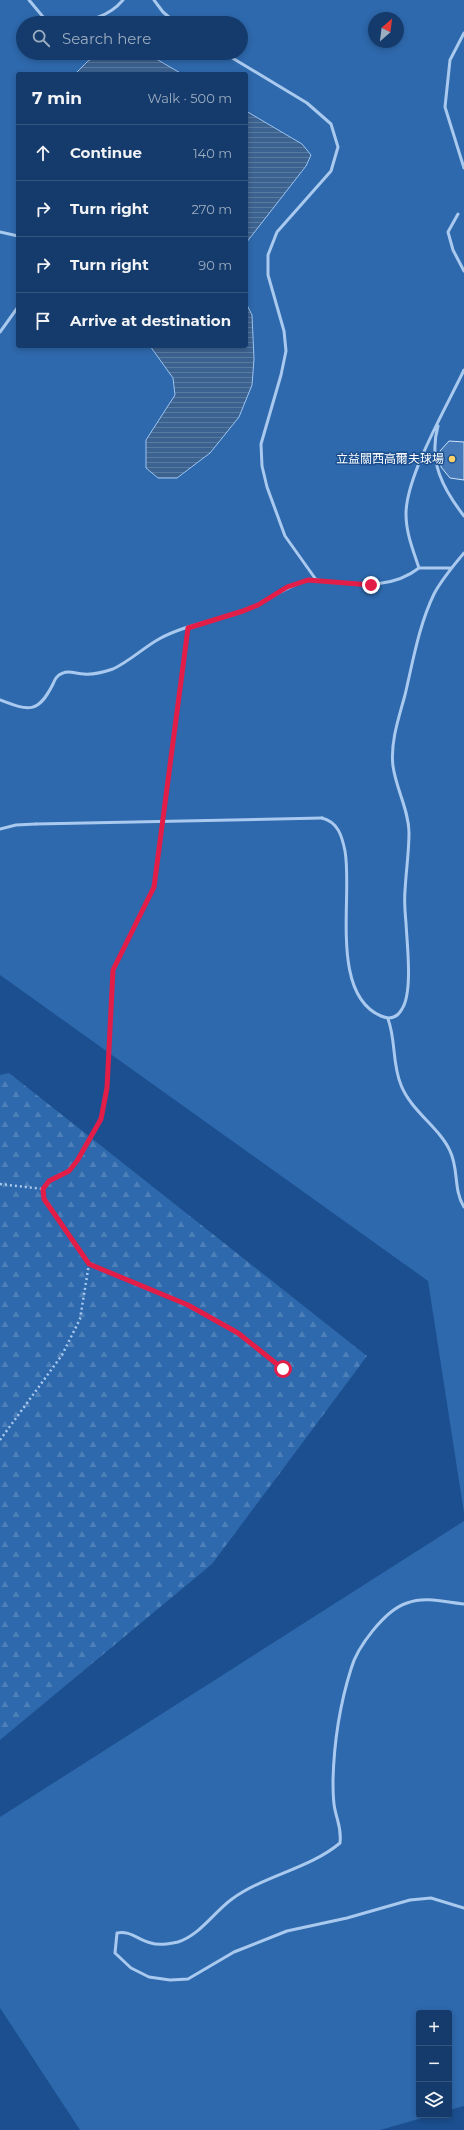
<!DOCTYPE html>
<meta charset="utf-8">
<style>
body{margin:0;font-family:Montserrat,"Noto Sans TC",sans-serif;background:#214673;color:#f1f3f6}
.controls{position:absolute;right:12px;bottom:12px;display:grid;overflow:hidden;border-radius:4px;box-shadow:0 2px 6px #0003}
.controls button{width:36px;height:36px;display:grid;place-items:center;padding:0;border:0;border-bottom:1px solid #33557e;background:#143b6b;color:#f1f3f6;font:20px sans-serif}
.compass{position:absolute;left:368px;top:12px;width:36px;height:36px;border-radius:50%;background:#143b6b;box-shadow:0 2px 6px #0003;rotate:28deg}
.stop{position:absolute;width:12px;height:12px;margin:-9px;border:3px solid #e11d48;border-radius:50%;background:#fff}
.stop.end{background:#e11d48;border-color:#fff;box-shadow:0 1px 4px #0008}
.list{margin:0;padding:0;list-style:none}
h2{display:flex;justify-content:space-between;align-items:center;height:52px;margin:0;padding:0 16px;font-size:17px}
h2 small{font-size:13px;font-weight:400;color:#9dadc1}
.list li{display:grid;grid-template-columns:26px 1fr auto;gap:12px;align-items:center;box-sizing:border-box;height:56px;padding:0 16px;border-top:1px solid #33557e}
.list b{display:block;font-size:15px;white-space:nowrap}
.list em{font-size:13px;font-style:normal;color:#9dadc1}
.icon{flex:none;width:22px;height:22px;fill:none;stroke:currentColor;stroke-width:2;stroke-linecap:round;stroke-linejoin:round}
.map{position:relative;flex:none;width:464px;height:2130px;overflow:hidden}
.search{position:absolute;background:#143b6b;box-shadow:0 2px 6px #0003;left:16px;top:16px;width:232px;height:44px;display:flex;align-items:center;gap:10px;box-sizing:border-box;padding:0 14px;border-radius:22px;color:#9dadc1;font-size:15px}
.panel{position:absolute;background:#143b6b;box-shadow:0 2px 6px #0003;left:16px;top:72px;width:232px;height:276px;border-radius:4px}
.map>svg:first-child{display:block}
.green{fill:#2e69ad;fill-rule:evenodd}
.forest{fill:url(#forest-firs)}
.water{fill:url(#water-rules);stroke:#9cc4f0}
.building{fill:#4478b7;stroke:#cfe3fa}
.lines{fill:none;stroke-linecap:round;stroke-linejoin:round}
.path{stroke:#a9c9ee;stroke-width:2.5;stroke-dasharray:2 3;stroke-linecap:butt}
.lane{stroke:#a9c9ee;stroke-width:3}
.lane-bridge{stroke:#a9c9ee;stroke-width:3}
.route{stroke:#e11d48;stroke-width:5}
.poi-dot{fill:#ffd166;stroke:#1b4f8f;stroke-width:1.5}
.labels{text-anchor:middle;stroke-width:3;stroke-linejoin:round;paint-order:stroke}
.poi-label{font-size:12px;fill:#fff;stroke:#1b4f8f;text-anchor:end}
</style>
<div class="map">
<svg width="464" height="2130" viewBox="0 0 464 2130">
<defs>
<pattern id="forest-firs" width="22" height="20" patternUnits="userSpaceOnUse"><rect width="22" height="20" fill="#2e69ad"/><path d="M5 1l3.5 6h-7zM16 11l3.5 6h-7z" fill="#4d80b9"/></pattern>
<pattern id="water-rules" width="6" height="5" patternUnits="userSpaceOnUse"><rect width="6" height="5" fill="#3c6290"/><path d="M0 2.5h6" fill="none" stroke="#597aa1"/></pattern>
</defs>
<rect width="100%" height="100%" fill="#1b4f8f"/>
<path class="green" d="M0,0H464V1513L428,1281L0,975ZM374,18H398V42H374ZM23,23H241V53H23ZM18,74H246V346H18Z
M464,1521V2106L449,2110V2013H419V2115H433L380,2130H80L0,2008V1817Z"/>
<path class="forest" d="M9,1073L367,1356L212,1564L0,1740V1075Z"/>
<path class="water" d="M101,53H146L182,74H75L88,61Z
M246,111L302,144L311,155L306,166L246,243Z
M246,303L252,315L254,359L252,385L239,417L210,453L177,478H158L146,468V440L175,395L173,378L150,346H246Z"/>
<path class="building" d="M449,441L464,442V480L450,478L441,467L440,451Z"/>
<g class="lines">
<path class="path" d="M163,814L187,636
M161,829L154,887L113,970L107,1088L101,1119L77,1161L69,1171L49,1181L43,1189L44,1199L89,1264L188,1305L238,1333L283,1369
M0,1184L43,1189
M0,1440L62,1355L80,1319L89,1264"/>
<path class="lane" d="M29,0L44,18L62,23
M154,0L163,12L176,23
M64,23C88,20 107,19 123,0
M464,33L450,60L445,107L464,168
M224,53L307,103L331,124L338,147L331,171L277,232L268,255V275L284,331L286,351L281,375L261,444L262,466L267,487L285,536L317,581
M458,214L448,232L453,250L464,271
M0,232L18,236
M0,332L18,307
M438,426C428,461 443,489 464,516
M419,568H451
M0,700C29,711 38,714 53,684C55,679 57,675 63,673C69,670 77,674 84,674C94,675 104,672 113,669C130,661 143,648 159,639C186,624 217,621 245,610C266,602 283,588 305,581C312,578 322,581 329,582C361,584 392,589 419,568C413,550 406,533 406,514C406,476 447,406 464,370
M322,818C338,822 342,836 345,851C353,895 329,994 381,1016C390,1020 397,1018 402,1009C413,992 407,944 406,923C405,912 404,901 405,891C406,871 409,852 409,833C409,810 396,789 393,766C390,743 399,717 405,695C413,661 419,625 434,594C442,579 453,566 464,553
M0,829L16,825L36,824
M388,1019C396,1040 392,1064 401,1085C411,1111 440,1128 450,1151C459,1169 453,1189 464,1207
M464,1604C445,1602 425,1596 407,1603C385,1610 357,1647 351,1669C340,1704 334,1743 333,1780C333,1788 333,1796 334,1804C336,1820 342,1826 340,1843C309,1869 265,1875 232,1899C214,1912 200,1935 178,1942C169,1944 159,1946 151,1943C138,1940 130,1930 117,1933L115,1953L131,1968L149,1977L170,1980L188,1979L234,1952L287,1931L347,1918L410,1900L431,1898L464,1908"/>
<path class="lane-bridge" d="M36,824L322,818"/>
</g>
<g class="lines">
<path class="route" d="M283,1369L238,1333L188,1305L89,1264L44,1199L43,1189L49,1181L69,1171L77,1161L101,1119L107,1088L113,970L154,887L188,628L243,611L258,605L287,587L308,580L371,585"/>
</g>
<circle class="poi-dot" cx="452" cy="459" r="4"/>
<g class="labels">
<g class="poi-label">
<text x="444" y="463">立益關西高爾夫球場</text>
</g>
</g>
</svg>
<div class="controls">
<button>+</button>
<button>−</button>
<button><svg class="icon" aria-label="layers" viewBox="0 0 24 24"><path d="M12 4l9 5-9 5-9-5zM3 14l9 5 9-5"/></svg></button>
</div>
<svg class="compass" viewBox="-18 -18 36 36"><path d="M0-13l5 13h-10z" fill="#e53935"/><path d="M0 13l5-13h-10z" fill="#9dadc1"/></svg>
<div class="stop" style="left:283px;top:1369px"></div>
<div class="stop end" style="left:371px;top:585px"></div>
<div class="search"><svg class="icon" aria-label="search" viewBox="0 0 24 24"><circle cx="10" cy="10" r="6"/><path d="M15 15l6 6"/></svg>Search here</div>
<section class="panel">
<h2>7 min<small>Walk · 500 m</small></h2>
<ul class="list">
<li><svg class="icon" aria-label="ahead" viewBox="0 0 24 24"><path d="M12 20V5M6 11l6-6 6 6"/></svg><div><b>Continue</b></div><em>140 m</em></li>
<li><svg class="icon" aria-label="right" viewBox="0 0 24 24"><path d="M7 20v-9h11M14 6l5 5-5 5"/></svg><div><b>Turn right</b></div><em>270 m</em></li>
<li><svg class="icon" aria-label="right" viewBox="0 0 24 24"><path d="M7 20v-9h11M14 6l5 5-5 5"/></svg><div><b>Turn right</b></div><em>90 m</em></li>
<li><svg class="icon" aria-label="arrive" viewBox="0 0 24 24"><path d="M6 21V4h12l-3 4 3 4H6"/></svg><div><b>Arrive at destination</b></div></li>
</ul>
</section>
</div>
